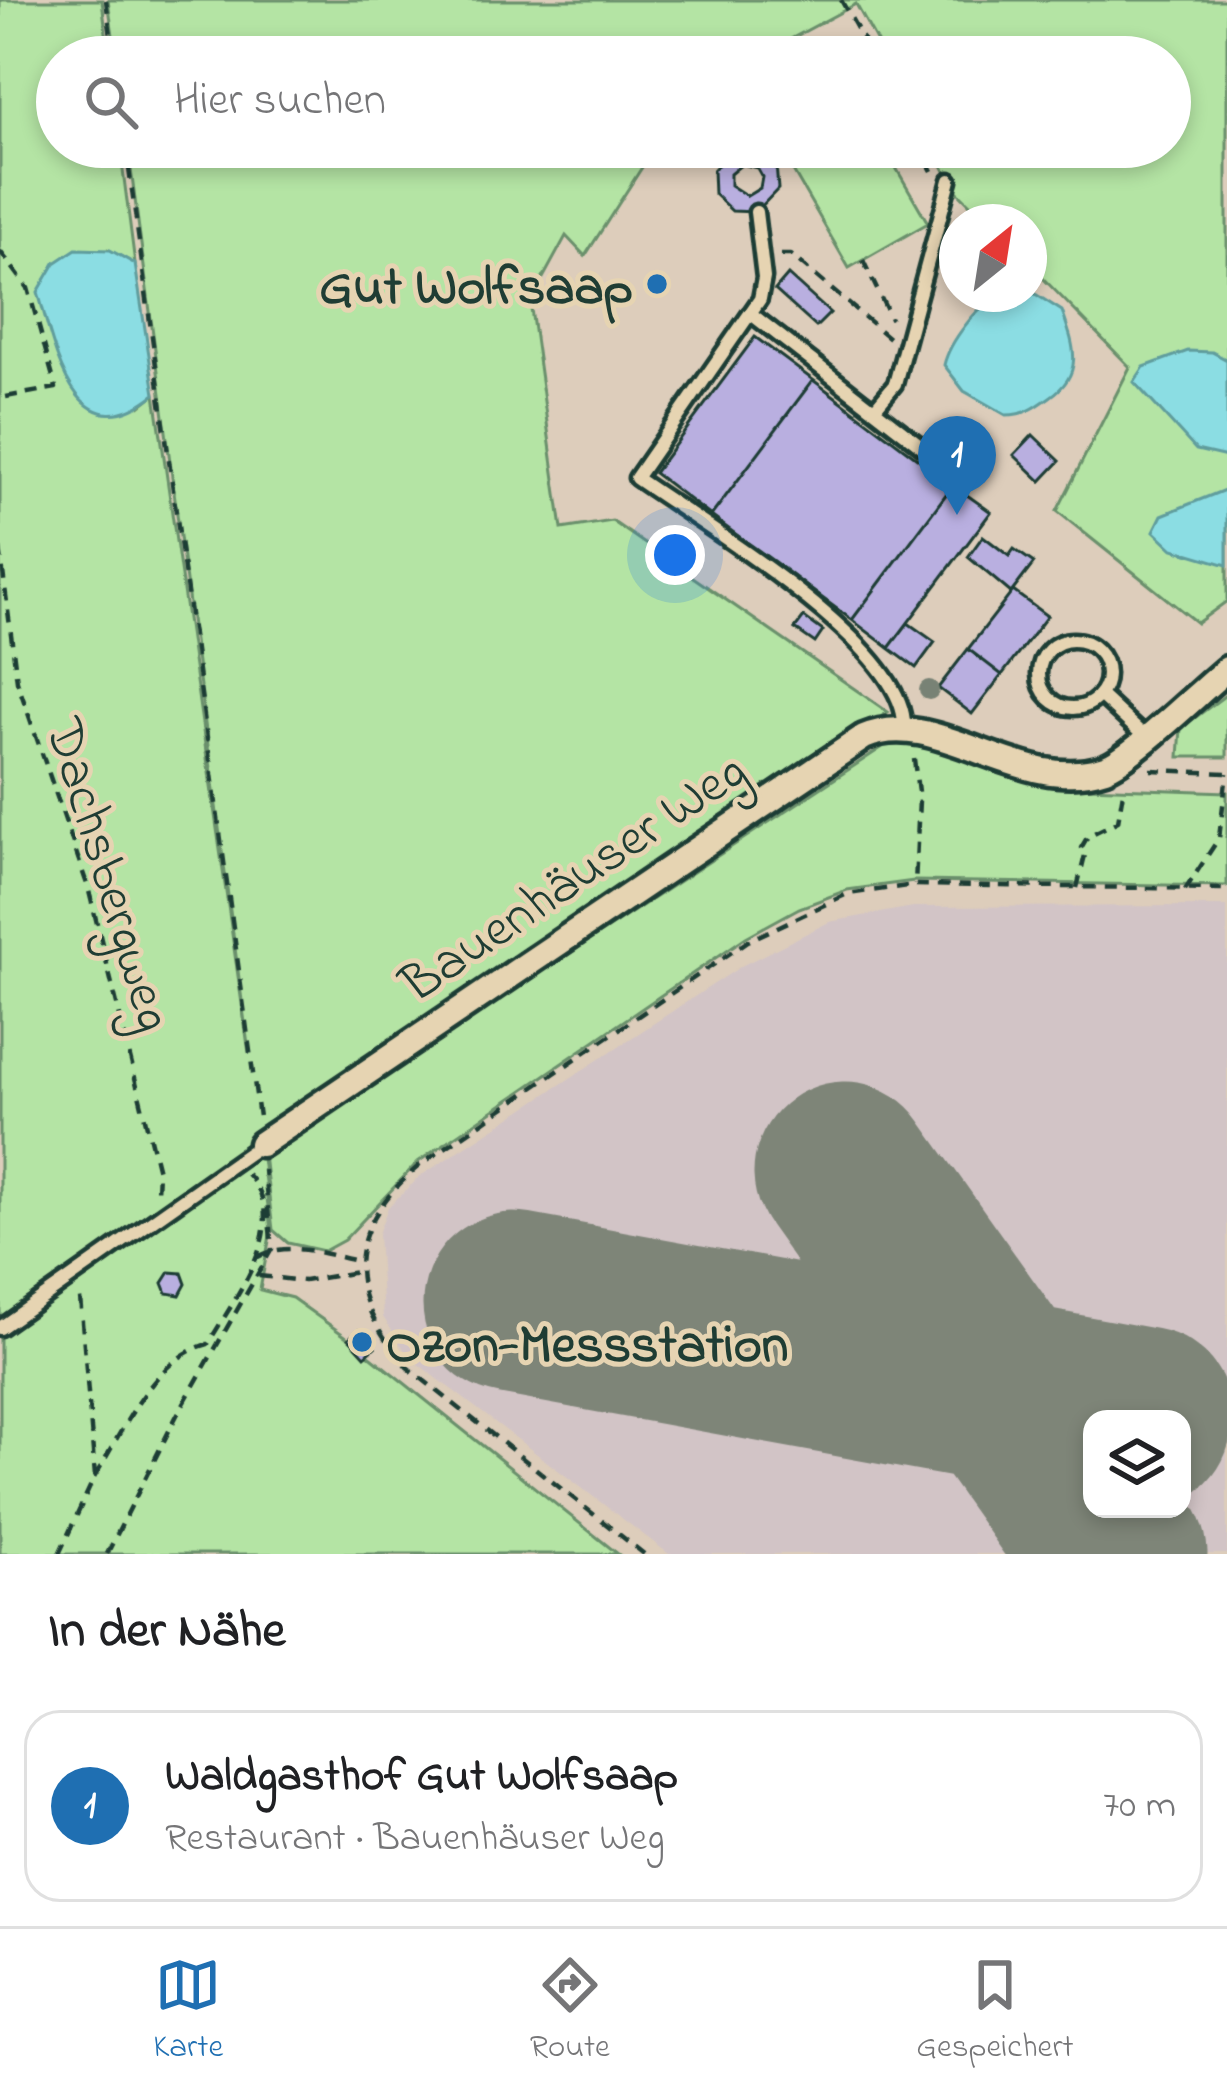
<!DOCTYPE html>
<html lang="de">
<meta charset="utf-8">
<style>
body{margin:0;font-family:"Indie Flower",sans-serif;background:#f2f2f2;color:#202124}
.controls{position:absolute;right:36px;bottom:36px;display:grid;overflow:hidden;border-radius:24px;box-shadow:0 6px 18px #0003}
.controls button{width:108px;height:108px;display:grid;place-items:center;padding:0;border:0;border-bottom:3px solid #e0e0e0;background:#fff;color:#202124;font:60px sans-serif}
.compass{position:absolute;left:939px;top:204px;width:108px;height:108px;border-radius:50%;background:#fff;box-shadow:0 6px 18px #0003;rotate:30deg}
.you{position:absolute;left:675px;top:555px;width:42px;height:42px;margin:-30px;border:9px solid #fff;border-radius:50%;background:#1a73e8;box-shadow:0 0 0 18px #1a73e833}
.badge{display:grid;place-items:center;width:78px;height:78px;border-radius:50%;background:#1f6fb2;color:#fff;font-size:39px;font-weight:700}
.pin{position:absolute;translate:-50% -99px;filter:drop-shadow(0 3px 6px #0008)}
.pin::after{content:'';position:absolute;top:63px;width:42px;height:36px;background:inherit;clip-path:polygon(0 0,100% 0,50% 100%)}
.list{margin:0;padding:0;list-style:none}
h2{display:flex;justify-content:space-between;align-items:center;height:156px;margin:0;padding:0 48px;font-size:51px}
h2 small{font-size:39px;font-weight:400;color:#757577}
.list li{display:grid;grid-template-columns:78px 1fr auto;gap:36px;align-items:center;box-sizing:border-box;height:192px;margin:0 24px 24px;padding:0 24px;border:3px solid #e0e0e0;border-radius:36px}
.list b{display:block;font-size:45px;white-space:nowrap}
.list p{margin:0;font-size:39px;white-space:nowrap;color:#757577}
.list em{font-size:39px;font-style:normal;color:#757577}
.icon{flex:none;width:66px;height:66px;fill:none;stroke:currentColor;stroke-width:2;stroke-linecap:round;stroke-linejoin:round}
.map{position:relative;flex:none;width:1227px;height:1554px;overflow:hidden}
.search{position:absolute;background:#fff;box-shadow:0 6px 18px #0003;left:36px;right:36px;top:36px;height:132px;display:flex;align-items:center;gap:30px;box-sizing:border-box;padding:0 42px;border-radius:66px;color:#757577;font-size:45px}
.sheet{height:372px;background:#fff}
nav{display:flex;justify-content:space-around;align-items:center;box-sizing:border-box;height:168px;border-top:3px solid #e0e0e0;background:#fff;font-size:33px;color:#757577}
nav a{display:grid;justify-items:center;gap:6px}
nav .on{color:#1f6fb2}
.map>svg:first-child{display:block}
.built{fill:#d2c4c6;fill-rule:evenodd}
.green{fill:#b4e4a4;stroke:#6a906c;stroke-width:3}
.water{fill:#8bdde3;stroke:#609d9d;stroke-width:3}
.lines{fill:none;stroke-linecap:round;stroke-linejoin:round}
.runway{stroke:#7e8578;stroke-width:183}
.building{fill:#b9afe0;stroke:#1f3d34;stroke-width:3;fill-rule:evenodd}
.lane-casing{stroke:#1f3d34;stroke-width:21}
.street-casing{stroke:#1f3d34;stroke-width:33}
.path{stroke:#1f3d34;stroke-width:4.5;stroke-dasharray:12 9;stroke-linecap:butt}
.lane{stroke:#e6d4b2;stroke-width:12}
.street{stroke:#e6d4b2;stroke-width:24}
.tree{fill:#788274}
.poi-dot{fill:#1f6fb2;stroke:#e6d4b2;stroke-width:4.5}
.labels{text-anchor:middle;stroke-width:10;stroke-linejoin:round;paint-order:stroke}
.poi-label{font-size:54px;font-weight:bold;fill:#1f3d34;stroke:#e6d4b2;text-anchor:end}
.street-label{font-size:54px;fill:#1f3d34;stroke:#e6d4b2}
</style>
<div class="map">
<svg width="1227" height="1554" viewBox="0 0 1227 1554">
<rect width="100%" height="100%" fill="#ddcdbb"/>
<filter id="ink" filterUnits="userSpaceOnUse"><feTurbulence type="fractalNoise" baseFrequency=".00833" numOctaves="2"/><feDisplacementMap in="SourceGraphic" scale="24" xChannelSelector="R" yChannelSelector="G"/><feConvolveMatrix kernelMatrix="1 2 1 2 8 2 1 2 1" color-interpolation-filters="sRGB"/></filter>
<g filter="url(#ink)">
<path class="built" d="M1227,906V1554H669L409,1357L383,1317L378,1234L388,1207L419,1177L743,965L829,922L913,907ZM1092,1419H1182V1509H1092Z"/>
<path class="green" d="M0,0H102L109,57H57V147H120L135,264L109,250L141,405L155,394L249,1053L128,147H655L585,256L566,236L530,302L562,529L612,521L888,712L260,1142L271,1230L260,1290L292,1298L348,1338L618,1554H0Z
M108,0H1227V601L1197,623L1057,511L1130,367L1029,264V222H988L953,187L933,147H1170V57H885L856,4L757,57H116Z
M779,147H884L928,223L849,268Z
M1227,694V757H1179L1181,728Z
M904,733L1059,786L1227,792V886L914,881L847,890L799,908L746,937L418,1162L344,1240L324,1251L288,1243L273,1230L264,1155Z"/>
<path class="water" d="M76,249L110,250L135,264L155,394C74,459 54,346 38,292L55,263Z
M1029,290L1062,311C1074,346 1085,373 1050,397C1035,408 1025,415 1006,415L964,391L944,365C949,343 978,303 1002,294C1012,290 1022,294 1029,290Z
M1188,351L1212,352L1227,360V457L1196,450L1134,382L1144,367Z
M1227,489V565L1173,549L1154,531L1162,515Z"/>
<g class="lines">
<path class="runway" d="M845,1173L1116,1554
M514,1304L1141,1419"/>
</g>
<path class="building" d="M735,147L759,149L776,165L778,189L756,212L732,211L714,194L713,170ZM742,164L757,168L762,177L760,188L747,196L730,185V174Z
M788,275L830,313L816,327L775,290Z
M755,337L813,380L711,516L654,473Z
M813,380L953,485L852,620L711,516Z
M1033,435L1060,461L1041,481L1014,455Z
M953,485L991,512L889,648L852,620Z
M983,536L1009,556L1014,549L1034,563L1011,593L968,557Z
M1013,591L1047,616L1002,675L968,649Z
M804,617L823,631L815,643L795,629Z
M908,623L935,642L916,668L889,648Z
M968,649L1002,675L972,714L938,688Z
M170,1272L182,1273L186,1284L180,1295L167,1293L163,1283Z
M358,1330L375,1347L365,1356L349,1338Z"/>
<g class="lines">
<g class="lane-casing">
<path id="lane" d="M756,212L764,278L760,299L636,478C701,524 909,647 904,728
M750,313L947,466
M875,408L895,384L950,180
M1039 674a34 34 0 1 1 68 0a34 34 0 1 1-68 0Z
M1100,695L1145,737
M0,1328L260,1145"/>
</g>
<g class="street-casing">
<path id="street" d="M261,1144L864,737C936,705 1021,796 1105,768C1130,760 1201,690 1227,669"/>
</g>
<path class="path" d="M106,0L114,57
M841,0L873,57
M126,147L259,1117
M919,147L932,171
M0,251L28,288L56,388L0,398
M781,255H791L889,338
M863,260L891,319
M0,548L17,681L88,887L158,1171L157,1193
M914,759L919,800L915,885
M1151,770L1227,773
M1077,888L1085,855L1081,848L1088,836L1118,821L1124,786
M1185,890L1219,838L1227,773
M258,1257C289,1240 324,1254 357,1261
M259,1276L304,1281L357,1272
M95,1476C125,1428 152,1359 208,1344C234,1298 295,1224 247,1174
M59,1554L95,1476L80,1298
M107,1554L177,1415L272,1249L264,1170
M644,1554L407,1367C342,1292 343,1230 420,1165L748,941L847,894L915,885L1227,889"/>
<use href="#lane" class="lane"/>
<use href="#street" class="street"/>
</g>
<circle class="tree" cx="929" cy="690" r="10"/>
</g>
<g class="poi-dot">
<circle cx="657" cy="284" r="12"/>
<circle cx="362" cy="1342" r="12"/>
</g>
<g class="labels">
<g class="poi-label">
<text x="633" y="303">Gut Wolfsaap</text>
<text x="386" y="1361" text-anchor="start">Ozon-Messstation</text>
</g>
<g class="street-label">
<text transform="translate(112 874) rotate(73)" y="19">Dachsbergweg</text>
<text transform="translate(572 875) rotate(-34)" y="19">Bauenhäuser Weg</text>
</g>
</g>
</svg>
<div class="controls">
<button><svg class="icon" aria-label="layers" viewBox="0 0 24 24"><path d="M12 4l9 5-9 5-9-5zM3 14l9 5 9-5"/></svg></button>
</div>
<svg class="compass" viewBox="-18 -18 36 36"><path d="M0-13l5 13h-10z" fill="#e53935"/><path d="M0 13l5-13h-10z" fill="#757577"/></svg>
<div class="you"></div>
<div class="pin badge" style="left:957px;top:515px">1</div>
<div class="search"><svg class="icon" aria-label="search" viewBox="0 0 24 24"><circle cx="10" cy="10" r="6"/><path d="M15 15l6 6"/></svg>Hier suchen</div>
</div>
<section class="sheet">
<h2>In der Nähe<small></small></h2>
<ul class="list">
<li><span class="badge">1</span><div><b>Waldgasthof Gut Wolfsaap</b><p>Restaurant · Bauenhäuser Weg</p></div><em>70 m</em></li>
</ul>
</section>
<nav>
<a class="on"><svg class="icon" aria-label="map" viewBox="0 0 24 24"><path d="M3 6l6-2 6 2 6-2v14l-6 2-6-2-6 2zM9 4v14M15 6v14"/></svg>Karte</a>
<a><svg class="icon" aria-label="directions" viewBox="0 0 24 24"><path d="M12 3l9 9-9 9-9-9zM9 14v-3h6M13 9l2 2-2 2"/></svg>Route</a>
<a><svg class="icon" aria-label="saved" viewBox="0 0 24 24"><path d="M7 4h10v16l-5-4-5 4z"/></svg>Gespeichert</a>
</nav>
